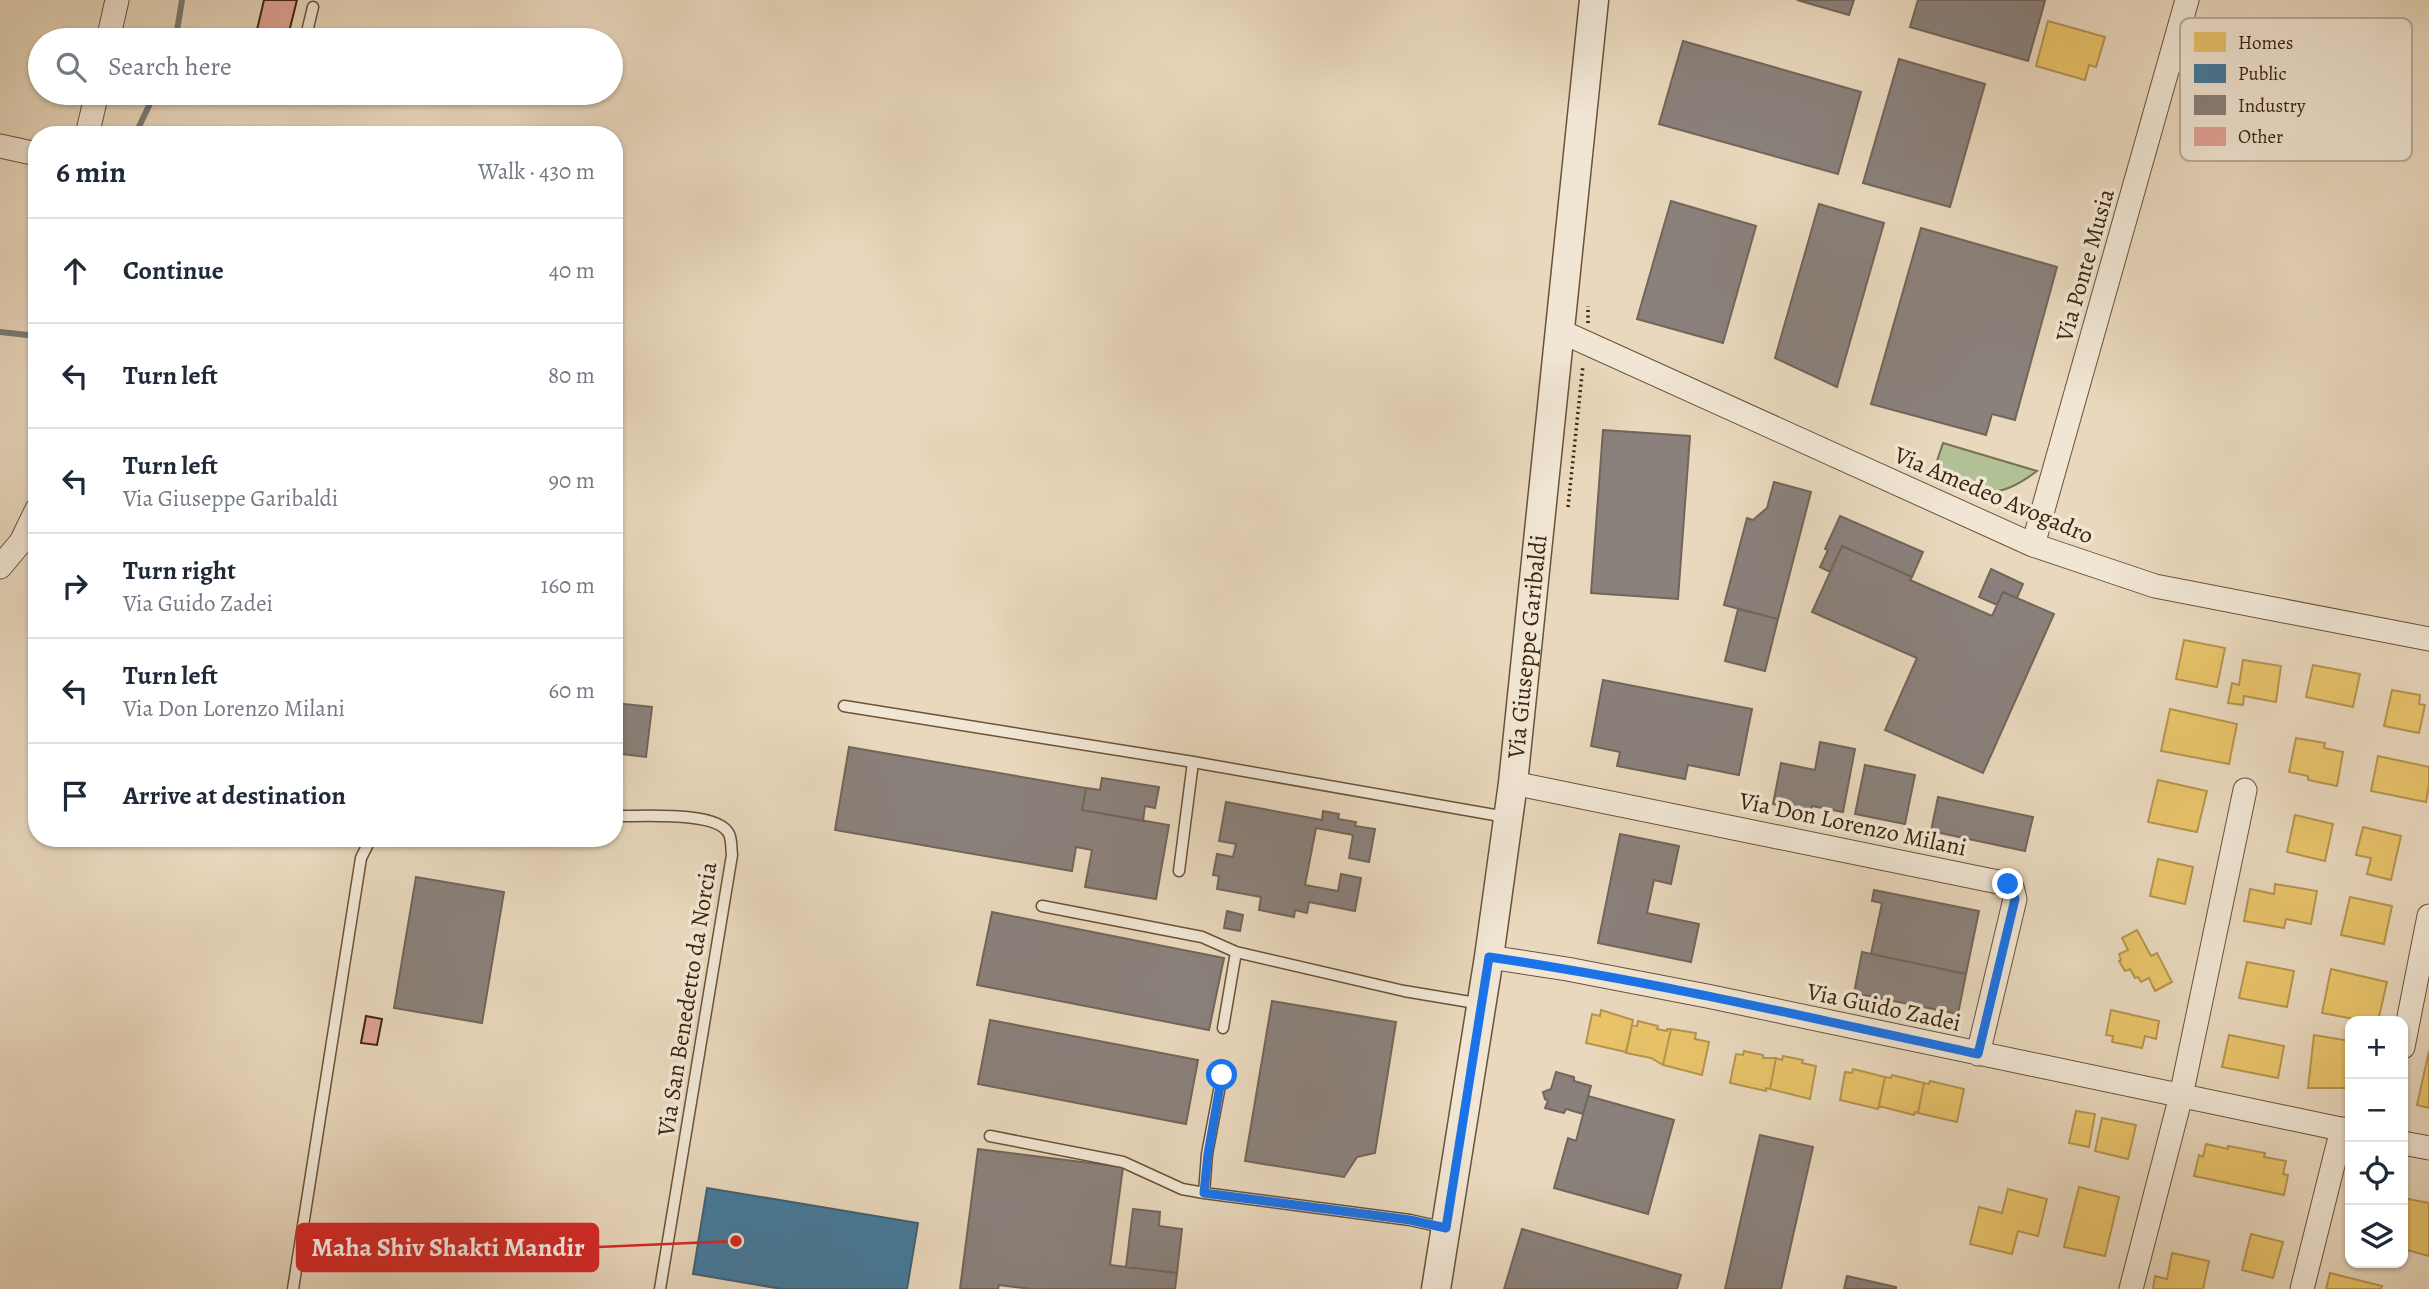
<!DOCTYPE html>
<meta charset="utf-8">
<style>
body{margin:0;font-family:Alegreya,serif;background:#f2f2f3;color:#1f2937}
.controls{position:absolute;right:21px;bottom:21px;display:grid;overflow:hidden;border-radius:14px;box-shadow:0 2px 5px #0004}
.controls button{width:63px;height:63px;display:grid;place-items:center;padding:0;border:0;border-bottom:2px solid #e0e1e3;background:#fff;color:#1f2937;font:35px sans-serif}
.stop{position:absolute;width:21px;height:21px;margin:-16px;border:5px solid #1a73e8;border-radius:50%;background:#fff}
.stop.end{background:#1a73e8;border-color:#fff;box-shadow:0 2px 7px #0008}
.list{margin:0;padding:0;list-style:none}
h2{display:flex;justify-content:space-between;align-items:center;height:91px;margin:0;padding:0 28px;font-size:30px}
h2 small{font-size:23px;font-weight:400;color:#747a83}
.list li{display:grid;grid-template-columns:46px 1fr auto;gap:21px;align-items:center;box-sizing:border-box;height:105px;padding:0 28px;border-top:2px solid #e0e1e3}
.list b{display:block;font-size:26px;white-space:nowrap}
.list p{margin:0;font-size:23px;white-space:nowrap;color:#747a83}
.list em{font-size:23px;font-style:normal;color:#747a83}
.icon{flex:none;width:38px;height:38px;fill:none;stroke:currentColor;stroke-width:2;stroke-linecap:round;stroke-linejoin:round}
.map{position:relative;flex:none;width:2429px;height:1289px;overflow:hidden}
.search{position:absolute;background:#fff;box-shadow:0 2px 5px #0004;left:28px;top:28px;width:595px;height:77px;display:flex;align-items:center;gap:18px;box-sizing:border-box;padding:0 24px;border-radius:38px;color:#747a83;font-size:26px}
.panel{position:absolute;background:#fff;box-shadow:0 2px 5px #0004;left:28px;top:126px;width:595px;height:721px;border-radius:28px}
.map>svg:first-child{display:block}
.green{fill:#b1c095;stroke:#787250;stroke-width:2}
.homes{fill:#e9c46a;stroke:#b6944e;stroke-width:2}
.public{fill:#457b9d;stroke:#436172;stroke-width:2}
.industry{fill:#8a817c;stroke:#73655a;stroke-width:2}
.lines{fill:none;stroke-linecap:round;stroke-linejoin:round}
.stream{stroke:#777d76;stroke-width:6}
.building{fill:#e2a397;stroke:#3e250c;stroke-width:2}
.service-casing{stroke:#695238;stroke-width:13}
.minor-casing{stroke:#695238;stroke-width:25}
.tertiary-casing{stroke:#695238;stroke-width:31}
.path{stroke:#3e250c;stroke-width:3.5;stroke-dasharray:2 3.5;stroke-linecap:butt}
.service{stroke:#f1e6d4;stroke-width:10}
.minor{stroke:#f1e6d4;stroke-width:23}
.tertiary{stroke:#f1e6d4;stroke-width:28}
.route{stroke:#1a73e8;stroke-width:9}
.labels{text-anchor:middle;stroke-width:7;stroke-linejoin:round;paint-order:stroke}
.street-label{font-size:24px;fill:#3e250c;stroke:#f1e6d4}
.key{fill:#f1e6d4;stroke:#bbac98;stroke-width:2}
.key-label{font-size:19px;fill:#3e250c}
.leader{fill:none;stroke:#d62828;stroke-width:2.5}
.callout-dot{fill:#d62828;stroke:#f1e6d4;stroke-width:2.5}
.callout{fill:#d62828;stroke:#d62828;stroke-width:2.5}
.callout-label{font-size:26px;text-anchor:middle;font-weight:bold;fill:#fff}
</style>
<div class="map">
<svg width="2429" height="1289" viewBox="0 0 2429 1289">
<rect width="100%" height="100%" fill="#e9d8bd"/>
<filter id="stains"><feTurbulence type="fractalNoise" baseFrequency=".00286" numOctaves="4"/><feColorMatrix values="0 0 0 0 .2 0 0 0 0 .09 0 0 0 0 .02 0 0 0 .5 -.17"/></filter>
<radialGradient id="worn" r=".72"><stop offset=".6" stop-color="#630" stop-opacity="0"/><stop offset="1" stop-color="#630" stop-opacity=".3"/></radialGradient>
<path class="green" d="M1943,443L2037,471C1996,502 1977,495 1933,473Z"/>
<path class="homes" d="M2048,21L2105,37L2096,67L2089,65L2085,80L2036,66Z
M2184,640L2225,648L2217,687L2176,679Z
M2243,660L2281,666L2276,702L2244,696L2243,705L2228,703L2232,683L2239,685Z
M2313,665L2360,674L2353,707L2306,697Z
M2392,690L2420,695L2419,704L2425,705L2419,733L2384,726Z
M2170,709L2237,724L2229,764L2161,751Z
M2296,738L2325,743L2324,748L2343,752L2337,786L2308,780V776L2289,772Z
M2378,756L2429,767V785L2426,802L2371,791Z
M2158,780L2207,791L2197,832L2148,822Z
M2295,815L2333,824L2325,861L2287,852Z
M2363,827L2401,836L2391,880L2367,874L2371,858L2356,855Z
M2158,859L2193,867L2185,904L2150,896Z
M2275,884L2317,891L2311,924L2286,919L2284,928L2244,921L2250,889L2274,894Z
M2350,897L2392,906L2384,944L2341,935Z
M2137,930L2151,956L2157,953L2172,982L2155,991L2149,978L2141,982L2138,977L2135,978L2130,969L2125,971L2119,961L2121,960L2119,954L2128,950L2122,938Z
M2247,962L2294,971L2287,1007L2239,998Z
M2331,969L2387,982L2378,1021H2365L2322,1013Z
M1601,1010L1633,1020L1626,1052L1586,1043L1592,1014L1600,1016Z
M2111,1010L2159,1021L2156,1039L2145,1036L2142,1048L2112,1042L2113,1036L2106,1035Z
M1638,1021L1658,1026L1657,1029L1667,1031V1029H1671L1663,1065L1651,1058L1626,1053L1632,1025L1637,1026Z
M1671,1029L1696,1033L1695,1039L1709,1042L1702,1075L1663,1065Z
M2229,1035L2284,1046L2278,1078L2222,1067Z
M2314,1035L2350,1041V1088H2308Z
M1744,1051L1763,1055V1058H1776L1770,1089L1766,1088V1091L1730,1083L1736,1054L1743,1055Z
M2429,1051V1108L2417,1105Z
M1783,1056L1803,1060L1802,1063L1816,1066L1810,1099L1770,1089L1776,1058L1782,1060Z
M1853,1069L1885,1077L1878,1109L1840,1100L1845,1072L1852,1073Z
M1892,1075L1924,1083L1918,1113L1915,1112L1914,1115L1879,1106L1885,1077L1891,1078Z
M1930,1081L1964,1089L1957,1122L1918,1113L1924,1083L1929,1084Z
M2076,1111L2095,1114L2089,1147L2069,1143Z
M2102,1118L2136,1125L2128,1159L2095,1151Z
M2206,1144L2228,1149V1146L2265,1153L2264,1157L2286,1161L2283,1174L2288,1175L2284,1195L2194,1176L2199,1155L2203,1157Z
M2079,1187L2119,1197L2105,1256L2064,1247Z
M2008,1189L2047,1199L2038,1236L2018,1231L2012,1254L1970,1244L1979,1207L2002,1213Z
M2403,1198L2429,1203V1256L2403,1249Z
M2251,1234L2283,1242L2273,1278L2242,1270Z
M2172,1253L2209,1261L2203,1289H2153L2155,1276L2167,1279Z
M2330,1273L2382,1286L2381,1289H2326Z"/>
<path class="public" d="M707,1188L918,1223L907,1289H782L693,1274Z"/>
<path class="industry" d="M1797,0H1854L1849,15Z
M1918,0H2040L2045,1L2028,61L1910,27Z
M1683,41L1861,92L1838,174L1659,124Z
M1899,59L1985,84L1950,207L1863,183Z
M1671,201L1756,226L1723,343L1637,319Z
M1819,204L1884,223L1837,387L1775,358Z
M1921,228L2057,267L2015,420L1992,414L1986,435L1871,404Z
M1603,430L1690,436L1678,599L1591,593Z
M1774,482L1811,492L1778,619L1724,605L1747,518L1753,520L1767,508Z
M1840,516L1923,552L1912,577L1842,546L1830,572L1820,567L1828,550L1825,549Z
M1842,546L1912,577L1910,580L1992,616L2003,592L2054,614L1983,773L1885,730L1917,658L1812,612Z
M1991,569L2023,584L2017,598L2003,592L1997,605L1979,597Z
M1738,609L1778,619L1765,671L1725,661Z
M1603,680L1752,709L1739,775L1688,765L1685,779L1617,766L1620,752L1591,746Z
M614,703L652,707L646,757L614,753Z
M1820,742L1855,749L1843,812L1812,806L1811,812L1773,804L1781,763L1815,770Z
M849,747L1086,788L1082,810L1169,825L1156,899L1085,887L1092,850L1076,847L1072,871L835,830Z
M1865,765L1915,775L1905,824L1855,814Z
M1102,778L1159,787L1155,808L1145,806L1143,821L1082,810L1086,788L1100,790Z
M1938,797L2033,817L2025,851L1931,831Z
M1226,802L1322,820L1323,811L1339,814L1338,819L1356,822L1355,826L1375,829L1369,862L1349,858L1353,835L1316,828L1305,885L1338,891L1341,874L1361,878L1355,911L1309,902L1307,913L1295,910L1294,917L1259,910L1261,897L1217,889L1219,876L1213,875L1217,854L1233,857L1236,844L1219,841Z
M1620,834L1679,846L1671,884L1654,880L1647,913L1699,924L1691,962L1598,943Z
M416,877L504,892L482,1023L394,1008Z
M1874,890L1979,911L1966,974L1871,954L1882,903L1872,901Z
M1227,911L1243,915L1240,931L1224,928Z
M992,912L1224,958L1209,1030L977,985Z
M1862,952L1966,974L1958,1014L1854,993Z
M1272,1001L1396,1022L1375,1153L1357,1157L1344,1177L1245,1161Z
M990,1020L1198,1060L1186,1124L978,1084Z
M1556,1072L1574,1077V1081L1591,1086L1583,1114L1566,1109L1564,1113L1545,1108L1548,1101L1545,1099L1543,1092L1551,1089Z
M1588,1096L1674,1120L1648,1214L1554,1188L1568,1138L1576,1141Z
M1760,1135L1813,1147L1781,1289H1725Z
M978,1149L1123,1167L1110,1265L1177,1273L1175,1289H1031L999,1285L998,1289H960Z
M1133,1209L1160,1212L1159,1226L1182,1229L1177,1273L1126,1267Z
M1522,1229L1681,1275L1677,1289H1504Z
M1847,1276L1896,1287V1289H1844Z"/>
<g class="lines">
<path class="stream" d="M176,37L182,0
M135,135L155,93
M0,332L37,336"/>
</g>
<path class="building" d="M264,0H297L287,40H266L267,36L256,34Z
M366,1016L382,1019L377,1045L361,1043Z"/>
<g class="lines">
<g class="service-casing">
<path id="service" d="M305,40L313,7
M844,706L1193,762L1506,817
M614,816C638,817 718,810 729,834C732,840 731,849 732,855L660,1289
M1179,871L1193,762
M1042,906L1202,937L1236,952L1404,991L1482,1004
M1223,1028L1236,952
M1222,1075L1207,1154L1204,1193L1410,1220L1446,1228
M990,1136L1123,1162L1182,1189L1204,1193
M293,1289L361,858L371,838"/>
</g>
<g class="minor-casing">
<path id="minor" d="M108,40L117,0
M87,135L97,93
M0,146L37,154
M1560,331L2033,545L2155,586L2429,639
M2033,545L2187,0
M0,567L21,542L37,509
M1513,783L2008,884L2012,887L2015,899L1978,1054
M1489,957L1567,969L1707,996L2350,1131
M2403,1047L2429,916
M2403,1143L2429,1148
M2131,1289L2181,1096L2245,790
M2302,1289L2342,1129"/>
</g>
<g class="tertiary-casing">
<g id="tertiary">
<path id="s1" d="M1436,1289L1489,957L1513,783L1594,0"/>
</g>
</g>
<path class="path" d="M1588,323V306
M1568,507L1583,365"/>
<use href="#service" class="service"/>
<use href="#minor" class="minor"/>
<use href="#tertiary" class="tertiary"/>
</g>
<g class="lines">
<path class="route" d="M1222,1075L1208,1154L1204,1193L1410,1220L1446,1228L1489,957C1653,981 1815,1019 1978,1054L2015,899L2012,887L2008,884"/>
</g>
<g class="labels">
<g class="street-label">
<text transform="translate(2085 265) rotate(-74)" y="8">Via Ponte Musia</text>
<text transform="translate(1994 495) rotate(23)" y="8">Via Amedeo Avogadro</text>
<text dy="8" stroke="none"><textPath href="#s1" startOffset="649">Via Giuseppe Garibaldi</textPath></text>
<text transform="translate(1853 824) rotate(12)" y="8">Via Don Lorenzo Milani</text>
<text transform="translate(687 999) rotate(-81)" y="8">Via San Benedetto da Norcia</text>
<text transform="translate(1884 1007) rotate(12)" y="8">Via Guido Zadei</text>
</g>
</g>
<rect x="2180" y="18" width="232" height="143" rx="10" class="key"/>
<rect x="2194" y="32" width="32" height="20" fill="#e9c46a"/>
<rect x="2194" y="64" width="32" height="19" fill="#457b9d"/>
<rect x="2194" y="95" width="32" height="20" fill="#8a817c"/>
<rect x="2194" y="127" width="32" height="19" fill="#e2a397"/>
<g class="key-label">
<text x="2238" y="49">Homes</text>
<text x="2238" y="80">Public</text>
<text x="2238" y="112">Industry</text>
<text x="2238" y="143">Other</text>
</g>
<path class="leader" d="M736 1241L598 1247"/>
<circle class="callout-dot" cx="736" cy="1241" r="7"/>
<rect class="callout" x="297" y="1224" width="301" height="47" rx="7"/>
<g class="callout-label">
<text x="448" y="1256">Maha Shiv Shakti Mandir</text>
</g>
<rect width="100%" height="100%" filter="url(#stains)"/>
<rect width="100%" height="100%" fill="url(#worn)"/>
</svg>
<div class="controls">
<button>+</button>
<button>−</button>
<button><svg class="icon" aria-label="locate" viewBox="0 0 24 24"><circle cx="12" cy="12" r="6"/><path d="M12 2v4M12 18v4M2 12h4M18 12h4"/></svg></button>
<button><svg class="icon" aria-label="layers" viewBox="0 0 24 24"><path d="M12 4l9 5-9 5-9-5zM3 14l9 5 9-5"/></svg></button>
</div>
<div class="stop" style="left:1222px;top:1075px"></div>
<div class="stop end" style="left:2008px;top:884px"></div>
<div class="search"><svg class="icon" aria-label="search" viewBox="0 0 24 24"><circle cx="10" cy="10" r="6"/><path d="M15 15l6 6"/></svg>Search here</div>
<section class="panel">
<h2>6 min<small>Walk · 430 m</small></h2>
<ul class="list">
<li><svg class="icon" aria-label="ahead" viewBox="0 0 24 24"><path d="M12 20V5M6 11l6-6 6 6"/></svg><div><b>Continue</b></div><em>40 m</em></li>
<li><svg class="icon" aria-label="left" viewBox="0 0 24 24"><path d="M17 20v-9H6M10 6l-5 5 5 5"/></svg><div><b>Turn left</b></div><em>80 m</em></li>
<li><svg class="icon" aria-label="left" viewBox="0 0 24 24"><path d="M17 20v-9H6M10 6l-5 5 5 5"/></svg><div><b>Turn left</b><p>Via Giuseppe Garibaldi</p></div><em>90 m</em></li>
<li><svg class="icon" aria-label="right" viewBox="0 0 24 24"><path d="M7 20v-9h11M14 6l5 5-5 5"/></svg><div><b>Turn right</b><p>Via Guido Zadei</p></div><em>160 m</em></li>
<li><svg class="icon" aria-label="left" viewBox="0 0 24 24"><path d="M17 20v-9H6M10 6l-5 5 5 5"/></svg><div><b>Turn left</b><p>Via Don Lorenzo Milani</p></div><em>60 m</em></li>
<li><svg class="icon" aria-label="arrive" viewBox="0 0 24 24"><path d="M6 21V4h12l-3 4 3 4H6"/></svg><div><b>Arrive at destination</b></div></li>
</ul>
</section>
</div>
